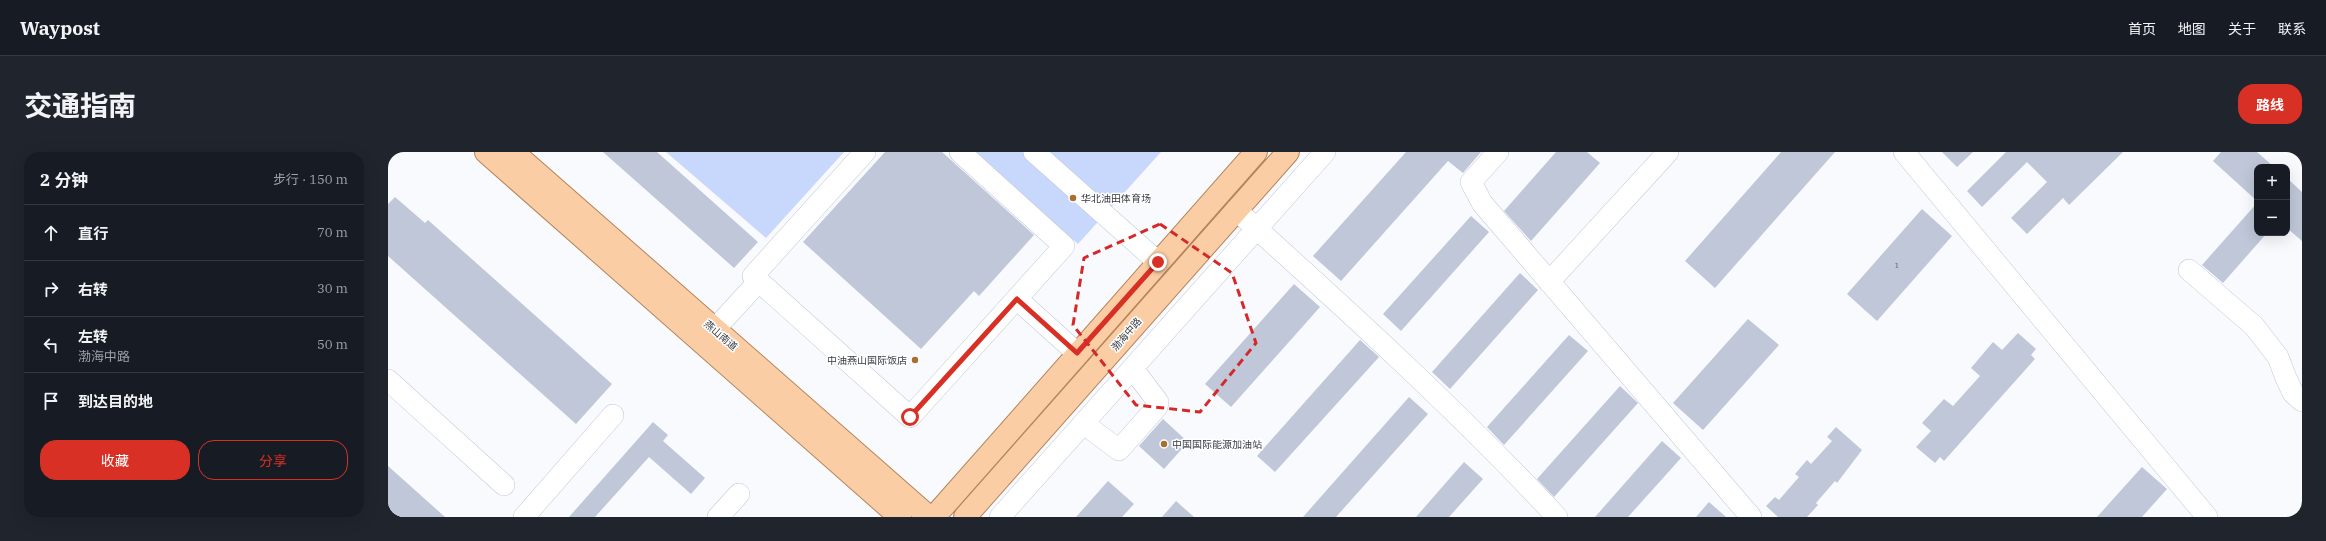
<!DOCTYPE html>
<html lang="zh">
<meta charset="utf-8">
<style>
body{margin:0;font-family:"IBM Plex Serif","Noto Sans SC",serif;background:#20242c;color:#f1f3f6}
.controls{position:absolute;right:12px;top:12px;display:grid;overflow:hidden;border-radius:8px;box-shadow:0 4px 16px #0002}
.controls button{width:36px;height:36px;display:grid;place-items:center;padding:0;border:0;border-bottom:1px solid #363941;background:#171b24;color:#f1f3f6;font:20px sans-serif}
.stop{position:absolute;width:12px;height:12px;margin:-9px;border:3px solid #d93025;border-radius:50%;background:#fff}
.stop.end{background:#d93025;border-color:#fff;box-shadow:0 1px 4px #0008}
.list{margin:0;padding:0;list-style:none}
h2{display:flex;justify-content:space-between;align-items:center;height:52px;margin:0;padding:0 16px;font-size:17px}
h2 small{font-size:13px;font-weight:400;color:#9ea1a6}
.list li{display:grid;grid-template-columns:26px 1fr auto;gap:12px;align-items:center;box-sizing:border-box;height:56px;padding:0 16px;border-top:1px solid #363941}
.list b{display:block;font-size:15px;white-space:nowrap}
.list p{margin:0;font-size:13px;white-space:nowrap;color:#9ea1a6}
.list em{font-size:13px;font-style:normal;color:#9ea1a6}
.actions{display:flex;gap:8px;padding:12px 16px}
.actions a{flex:1;padding:9px 0;border:1px solid #d93025;border-radius:16px;text-align:center;font-size:14px;color:#d93025}
.actions .main{background:#d93025;color:#fff}
.icon{flex:none;width:22px;height:22px;fill:none;stroke:currentColor;stroke-width:2;stroke-linecap:round;stroke-linejoin:round}
.map{position:relative;flex:none;width:1914px;height:365px;overflow:hidden;border-radius:16px}
header{display:flex;align-items:center;gap:24px;box-sizing:border-box;height:56px;padding:0 20px;background:#171b24;border-bottom:1px solid #363941}
header strong{font-size:19px}
nav{display:flex;gap:22px;margin-inline-start:auto;font-size:14px}
.intro{display:flex;align-items:center;justify-content:space-between;box-sizing:border-box;height:96px;padding:0 24px}
h1{margin:0;font-size:28px}
.button{padding:10px 18px;border-radius:16px;background:#d93025;color:#fff;font-size:14px;font-weight:700}
main{display:flex;gap:24px;padding:0 24px}
aside{flex:1;background:#171b24;border-radius:16px;box-shadow:0 4px 16px #0002}
.map>svg:first-child{display:block}
.green{fill:#c8d8fc}
.building{fill:#bfc7d8}
.lines{fill:none;stroke-linecap:round;stroke-linejoin:round}
.minor-casing{stroke:#c1c9d9;stroke-width:22}
.major-casing{stroke:#b4845a;stroke-width:24}
.minor{stroke:#fff;stroke-width:21}
.major{stroke:#facda4;stroke-width:22}
.route{stroke:#d93025;stroke-width:5}
.marked{fill:none;stroke:#d62828;stroke-width:3;stroke-dasharray:8 5;stroke-linejoin:round}
.poi-dot{fill:#ab6e31;stroke:#fff;stroke-width:1.5}
.labels{text-anchor:middle;stroke-width:3;stroke-linejoin:round;paint-order:stroke}
.number-label{font-size:8px;fill:#5a5e68}
.poi-label{font-size:10px;fill:#383b42;stroke:#fff;text-anchor:start}
.street-label{font-size:10px;fill:#383b42;stroke:#fff}
</style>
<header>
<strong>Waypost</strong>
<nav><a>首页</a><a>地图</a><a>关于</a><a>联系</a></nav>
</header>
<div class="intro"><h1>交通指南</h1><a class="button">路线</a></div>
<main>
<aside>
<h2>2 分钟<small>步行 · 150 m</small></h2>
<ul class="list">
<li><svg class="icon" aria-label="ahead" viewBox="0 0 24 24"><path d="M12 20V5M6 11l6-6 6 6"/></svg><div><b>直行</b></div><em>70 m</em></li>
<li><svg class="icon" aria-label="right" viewBox="0 0 24 24"><path d="M7 20v-9h11M14 6l5 5-5 5"/></svg><div><b>右转</b></div><em>30 m</em></li>
<li><svg class="icon" aria-label="left" viewBox="0 0 24 24"><path d="M17 20v-9H6M10 6l-5 5 5 5"/></svg><div><b>左转</b><p>渤海中路</p></div><em>50 m</em></li>
<li><svg class="icon" aria-label="arrive" viewBox="0 0 24 24"><path d="M6 21V4h12l-3 4 3 4H6"/></svg><div><b>到达目的地</b></div></li>
</ul>
<div class="actions"><a class="main">收藏</a><a>分享</a></div>
</aside>
<div class="map">
<svg width="1914" height="365" viewBox="0 0 1914 365">
<rect width="100%" height="100%" fill="#f9fafe"/>
<path class="green" d="M278,0H456L378,86Z
M585,0H773L690,92Z"/>
<path class="building" d="M215,0H269L370,90L346,116Z
M497,0H554L646,83L591,144L586,139L533,197L415,90Z
M1018,0H1093L1075,21L1060,9L953,129L925,104Z
M1168,0H1199L1212,11L1143,89L1116,59Z
M1393,0H1447L1327,136L1297,109Z
M1554,0H1585L1569,15Z
M1618,0H1735L1681,53L1675,46L1639,82L1623,66L1659,30L1639,10L1594,55L1579,39Z
M1833,0H1869L1886,15H1869V49L1825,9Z
M1899,26L1914,40V89L1899,76Z
M7,45L37,71L40,68L224,232L188,272L0,104V52Z
M1869,51V81H1879L1835,131L1814,113Z
M1534,57L1564,84L1489,169L1459,142Z
M1083,64L1101,80L1013,179L995,162Z
M1132,121L1150,138L1062,237L1044,220Z
M906,132L932,155L843,255L817,232Z
M1360,167L1391,193L1315,278L1285,251Z
M1630,181L1648,197L1643,203L1647,207L1556,309L1552,305L1547,311L1528,295L1543,279L1534,271L1556,247L1565,254L1592,224L1583,216L1605,190L1614,198Z
M1181,183L1200,199L1116,293L1099,275Z
M972,188L991,205L887,320L869,304Z
M1232,234L1250,251L1166,345L1149,327Z
M1021,245L1040,262L948,365H915Z
M775,267L800,290L776,317L751,294Z
M265,270L280,283L275,289L317,326L303,342L261,305L207,365H181Z
M1448,275L1474,298L1449,331L1447,329L1428,351L1430,353L1419,365H1390L1378,354L1387,345L1391,348L1411,325L1407,322L1419,308L1423,312L1444,289L1439,285Z
M1274,289L1293,306L1240,365H1207Z
M1076,310L1095,327L1061,365H1028Z
M0,314L57,365H0Z
M1754,315L1779,337L1754,365H1709Z
M720,329L746,352L734,365H688Z
M788,349L806,365H774Z
M1321,350L1338,365H1308Z"/>
<g class="lines">
<g class="minor-casing">
<path id="minor" d="M477,0L365,124L522,265L676,94L572,0
M646,0L770,110
M1110,0L1083,30L1094,51L1363,365
M1516,0L1819,365
M848,58C958,157 1068,257 1169,365
M1801,118L1866,174L1890,205L1898,226L1905,241L1914,249
M1161,130L1280,0
M629,147L689,201
M327,177L371,129
M0,228L116,333
M696,272L731,298L769,255L770,250L745,217
M136,365L225,263
M330,365L351,342
M612,365L937,0"/>
</g>
<g class="major-casing">
<path id="major" d="M98,0L512,365
M125,0L541,365
M546,365L868,0
M577,365L900,0"/>
</g>
<use href="#minor" class="minor"/>
<use href="#major" class="major"/>
</g>
<g class="lines">
<path class="route" d="M522,265L629,147L689,201L770,110"/>
</g>
<path class="marked" d="M772,72L844,121L868,191L812,260L748,253L685,173L696,106Z"/>
<g class="poi-dot">
<circle cx="685" cy="46" r="4"/>
<circle cx="527" cy="208" r="4"/>
<circle cx="776" cy="292" r="4"/>
</g>
<g class="labels">
<g class="number-label">
<text x="1509" y="116">1</text>
</g>
<g class="poi-label">
<text x="693" y="50">华北油田体育场</text>
<text x="519" y="212" text-anchor="end">中油燕山国际饭店</text>
<text x="784" y="296">中国国际能源加油站</text>
</g>
<g class="street-label">
<text transform="translate(738 182) rotate(-49)" y="4">渤海中路</text>
<text transform="translate(333 183) rotate(41)" y="4">燕山南道</text>
</g>
</g>
</svg>
<div class="controls">
<button>+</button>
<button>−</button>
</div>
<div class="stop" style="left:522px;top:265px"></div>
<div class="stop end" style="left:770px;top:110px"></div>
</div>
</main>
